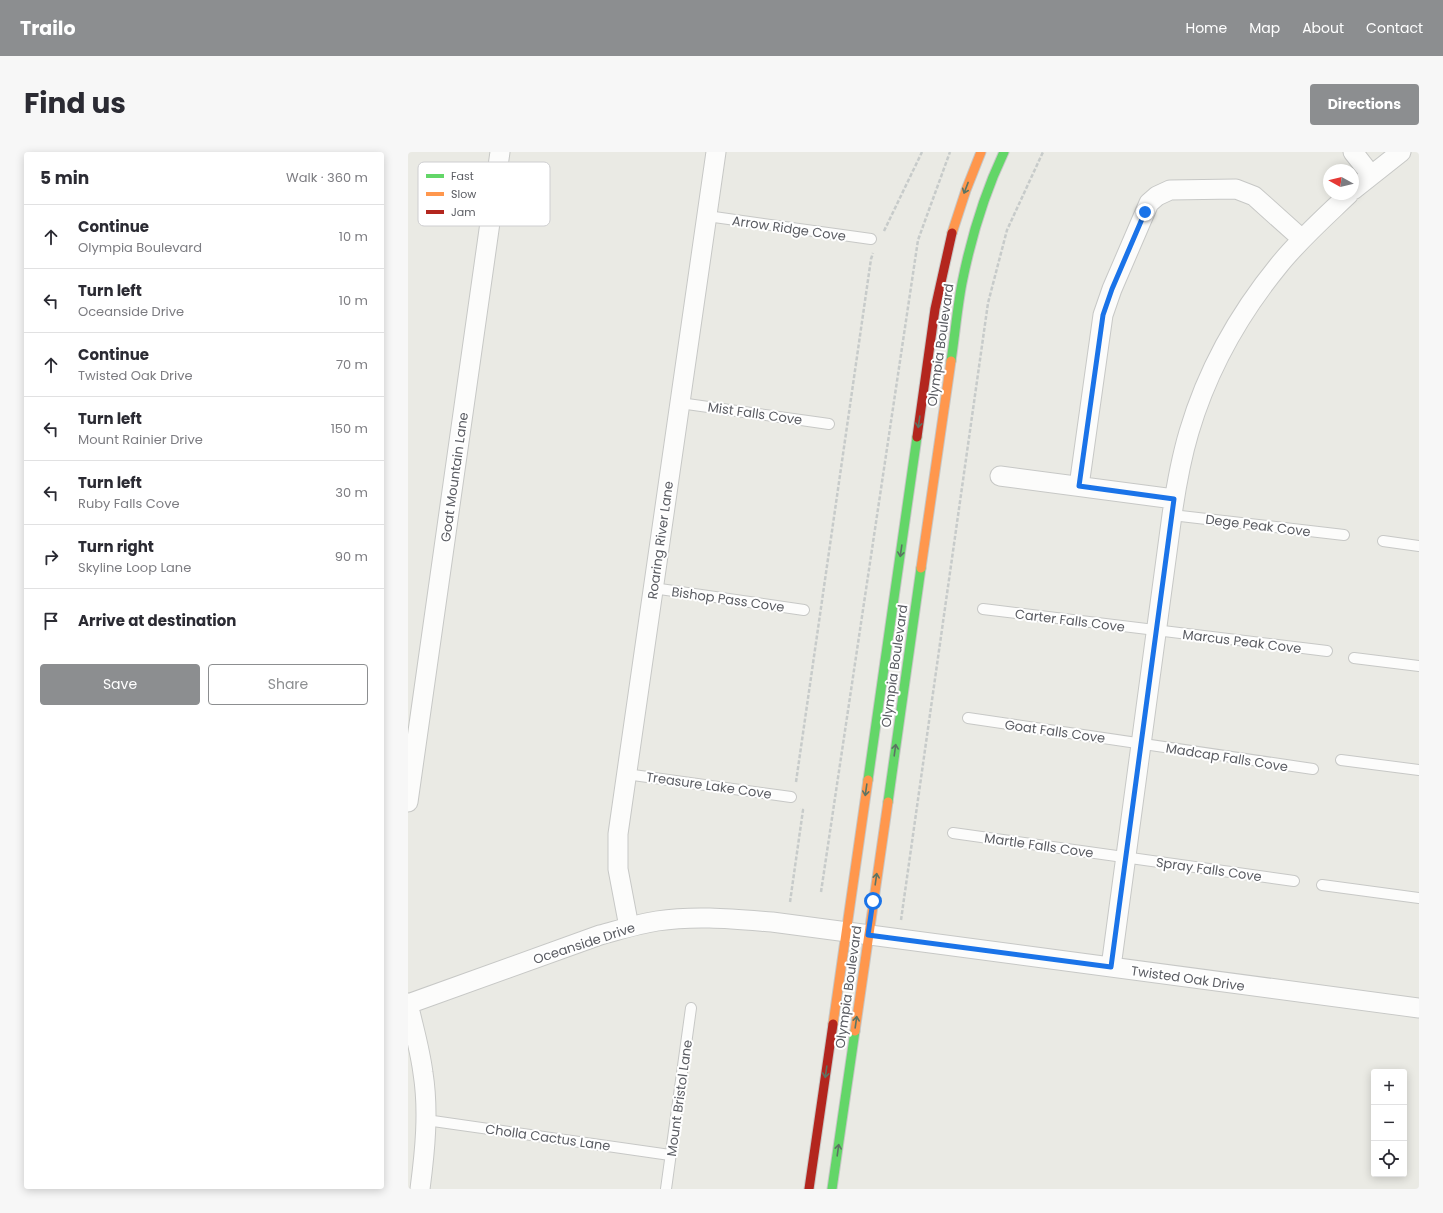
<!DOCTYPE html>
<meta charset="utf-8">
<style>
body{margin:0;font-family:Poppins,sans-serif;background:#f7f7f7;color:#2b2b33}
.controls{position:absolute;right:12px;bottom:12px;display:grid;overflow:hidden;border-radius:4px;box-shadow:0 2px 10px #0003}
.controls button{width:36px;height:36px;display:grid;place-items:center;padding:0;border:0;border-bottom:1px solid #e1e1e2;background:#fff;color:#2b2b33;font:20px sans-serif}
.compass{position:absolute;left:915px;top:12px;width:36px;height:36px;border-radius:50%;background:#fff;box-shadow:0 2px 10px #0003;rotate:278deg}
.stop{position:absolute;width:12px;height:12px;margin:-9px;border:3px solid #1a73e8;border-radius:50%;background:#fff}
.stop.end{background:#1a73e8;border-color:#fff;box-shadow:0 1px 4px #0008}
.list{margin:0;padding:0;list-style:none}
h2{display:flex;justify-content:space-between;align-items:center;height:52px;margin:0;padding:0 16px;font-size:17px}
h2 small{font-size:13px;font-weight:400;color:#7c7c81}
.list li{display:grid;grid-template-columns:26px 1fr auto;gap:12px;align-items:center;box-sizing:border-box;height:64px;padding:0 16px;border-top:1px solid #e1e1e2}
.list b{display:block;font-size:15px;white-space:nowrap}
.list p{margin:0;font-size:13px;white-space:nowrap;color:#7c7c81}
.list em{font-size:13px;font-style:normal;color:#7c7c81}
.actions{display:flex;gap:8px;padding:12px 16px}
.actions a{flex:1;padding:9px 0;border:1px solid #8c8e90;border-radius:4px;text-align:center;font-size:14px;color:#8c8e90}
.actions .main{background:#8c8e90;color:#fff}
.icon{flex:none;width:22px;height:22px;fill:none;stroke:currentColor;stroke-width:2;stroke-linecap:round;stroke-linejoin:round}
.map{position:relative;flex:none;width:1011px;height:1037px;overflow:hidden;border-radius:4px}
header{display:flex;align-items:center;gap:24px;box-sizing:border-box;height:56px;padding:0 20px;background:#8c8e90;color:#fff}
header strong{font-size:19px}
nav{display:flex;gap:22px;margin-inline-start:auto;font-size:14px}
.intro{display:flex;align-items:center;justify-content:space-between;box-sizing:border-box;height:96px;padding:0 24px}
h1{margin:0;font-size:28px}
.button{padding:10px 18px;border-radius:4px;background:#8c8e90;color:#fff;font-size:14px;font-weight:700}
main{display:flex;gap:24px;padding:0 24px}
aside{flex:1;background:#fff;border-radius:4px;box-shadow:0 2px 10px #0003}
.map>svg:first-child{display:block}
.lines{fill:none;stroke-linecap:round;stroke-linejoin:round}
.lane-casing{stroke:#c7c8c6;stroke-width:12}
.street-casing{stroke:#c7c8c6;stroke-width:21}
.fast-casing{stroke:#c7c7c6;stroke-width:11}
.slow-casing{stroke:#c7c7c6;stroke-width:11}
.jam-casing{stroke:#c7c7c6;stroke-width:11}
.path{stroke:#c7cbca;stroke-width:2.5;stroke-dasharray:4 2;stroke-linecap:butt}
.lane{stroke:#fcfcfb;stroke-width:10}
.street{stroke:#fcfcfb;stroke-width:19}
.fast{stroke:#63d668;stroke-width:9}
.slow{stroke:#ff974d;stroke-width:9}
.jam{stroke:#b3261e;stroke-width:9}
.oneway{stroke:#5c7463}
.route{stroke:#1a73e8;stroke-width:5}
.labels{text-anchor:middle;stroke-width:4;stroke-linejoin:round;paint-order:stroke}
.street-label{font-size:13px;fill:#5a5c62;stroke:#fff}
.key{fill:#fff;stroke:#ceced0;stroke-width:1}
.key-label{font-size:11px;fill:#5a5c62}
</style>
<header>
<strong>Trailo</strong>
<nav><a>Home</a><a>Map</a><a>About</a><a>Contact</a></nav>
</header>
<div class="intro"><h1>Find us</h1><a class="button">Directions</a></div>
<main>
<aside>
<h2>5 min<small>Walk · 360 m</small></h2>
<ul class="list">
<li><svg class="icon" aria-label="ahead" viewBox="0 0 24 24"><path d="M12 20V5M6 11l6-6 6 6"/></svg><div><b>Continue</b><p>Olympia Boulevard</p></div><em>10 m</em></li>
<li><svg class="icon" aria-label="left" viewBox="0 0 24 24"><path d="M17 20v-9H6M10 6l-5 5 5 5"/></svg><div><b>Turn left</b><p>Oceanside Drive</p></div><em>10 m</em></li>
<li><svg class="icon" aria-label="ahead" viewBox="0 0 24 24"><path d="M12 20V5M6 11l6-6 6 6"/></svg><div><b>Continue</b><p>Twisted Oak Drive</p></div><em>70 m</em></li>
<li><svg class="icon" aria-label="left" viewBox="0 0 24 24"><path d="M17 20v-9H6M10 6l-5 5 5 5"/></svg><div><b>Turn left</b><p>Mount Rainier Drive</p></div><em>150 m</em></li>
<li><svg class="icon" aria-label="left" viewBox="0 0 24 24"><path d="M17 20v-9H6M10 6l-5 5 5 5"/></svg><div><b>Turn left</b><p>Ruby Falls Cove</p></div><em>30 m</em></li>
<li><svg class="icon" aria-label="right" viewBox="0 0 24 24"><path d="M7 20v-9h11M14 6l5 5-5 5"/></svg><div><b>Turn right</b><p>Skyline Loop Lane</p></div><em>90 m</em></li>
<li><svg class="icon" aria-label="arrive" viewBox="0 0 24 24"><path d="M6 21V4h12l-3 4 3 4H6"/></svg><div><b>Arrive at destination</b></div></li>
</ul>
<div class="actions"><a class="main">Save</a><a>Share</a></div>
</aside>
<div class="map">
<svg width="1011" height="1037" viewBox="0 0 1011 1037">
<rect width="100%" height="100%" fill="#eaeae4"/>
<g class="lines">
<g class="lane-casing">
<path id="lane" d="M299,64L463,87
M272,251L421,272
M764,363L936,383
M975,389L1011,394
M245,436L396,458
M575,457L919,499
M946,506L1011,514
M560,566L905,617
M933,608L1011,618
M218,622L383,645
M545,681L886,729
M914,733L1011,746
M18,968L262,1003
M258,1037L283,856"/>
</g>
<g class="street-casing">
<path id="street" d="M945,0L963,23
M945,38L993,0
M592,324L766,347
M671,334L695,163L704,137L741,51L749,44L762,38L828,37L846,44L894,87
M0,650L92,0
M221,775L210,717V682L308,0
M703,815L764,363C768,335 773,307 781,280C799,219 831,162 871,113C892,87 917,65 941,42
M0,851C5,874 12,897 15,921C21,959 17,999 12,1037
M0,852L192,783C211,778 230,772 249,769C288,763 326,767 364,770L1011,856"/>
</g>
<g class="fast-casing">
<path id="fast" d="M543,209C547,183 549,157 554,131C563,86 576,42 596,0
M460,628L509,285
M480,650L513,416
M424,1037L447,879"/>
</g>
<g class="slow-casing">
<path id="slow" d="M544,81L558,38L573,0
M513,416L543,209
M425,872L460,628
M447,879L480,650"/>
</g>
<g class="jam-casing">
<path id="jam" d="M509,285L527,157L544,81
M401,1037L425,872"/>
</g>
<path class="path" d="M476,79L514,0
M388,630L463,107L465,101
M413,740L510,88L542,0
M382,750L395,658L392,657
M493,768L580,151L599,78L635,0"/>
<use href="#lane" class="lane"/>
<use href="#street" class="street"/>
<use href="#fast" class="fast"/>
<use href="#slow" class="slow"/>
<use href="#jam" class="jam"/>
</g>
<defs><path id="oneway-shaft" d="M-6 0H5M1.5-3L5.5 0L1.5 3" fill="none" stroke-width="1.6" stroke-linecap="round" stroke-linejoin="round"/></defs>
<g class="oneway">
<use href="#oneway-shaft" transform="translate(558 36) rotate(111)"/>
<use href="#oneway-shaft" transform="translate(511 270) rotate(98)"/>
<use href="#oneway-shaft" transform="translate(493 399) rotate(98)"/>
<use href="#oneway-shaft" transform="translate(487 598) rotate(-82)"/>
<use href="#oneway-shaft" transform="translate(458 638) rotate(98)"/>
<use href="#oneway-shaft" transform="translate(468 727) rotate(-82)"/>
<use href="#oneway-shaft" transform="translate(448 870) rotate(-82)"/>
<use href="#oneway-shaft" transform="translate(418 920) rotate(98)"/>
<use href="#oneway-shaft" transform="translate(430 998) rotate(-82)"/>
</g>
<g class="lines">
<path class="route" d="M465,749L460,783L703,815L766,347L671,334L695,163L704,137L737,60"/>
</g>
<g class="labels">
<g class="street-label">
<text transform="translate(381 76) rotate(8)" y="5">Arrow Ridge Cove</text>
<text transform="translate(532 193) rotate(-82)" y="5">Olympia Boulevard</text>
<text transform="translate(347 261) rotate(8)" y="5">Mist Falls Cove</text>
<text transform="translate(46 325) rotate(-82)" y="5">Goat Mountain Lane</text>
<text transform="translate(850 373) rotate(7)" y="5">Dege Peak Cove</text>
<text transform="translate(252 388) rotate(-82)" y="5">Roaring River Lane</text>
<text transform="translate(320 447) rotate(8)" y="5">Bishop Pass Cove</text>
<text transform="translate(662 468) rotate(7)" y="5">Carter Falls Cove</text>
<text transform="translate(834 489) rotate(7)" y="5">Marcus Peak Cove</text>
<text transform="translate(486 514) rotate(-82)" y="5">Olympia Boulevard</text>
<text transform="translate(647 579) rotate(8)" y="5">Goat Falls Cove</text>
<text transform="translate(819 605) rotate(9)" y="5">Madcap Falls Cove</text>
<text transform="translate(301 633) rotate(8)" y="5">Treasure Lake Cove</text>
<text transform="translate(631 693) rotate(8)" y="5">Martle Falls Cove</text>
<text transform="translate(801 717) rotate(8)" y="5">Spray Falls Cove</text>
<text transform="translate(176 791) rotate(-18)" y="5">Oceanside Drive</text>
<text transform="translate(780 826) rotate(8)" y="5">Twisted Oak Drive</text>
<text transform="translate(440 835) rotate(-82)" y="5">Olympia Boulevard</text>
<text transform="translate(271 946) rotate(-82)" y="5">Mount Bristol Lane</text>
<text transform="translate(140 985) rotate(8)" y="5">Cholla Cactus Lane</text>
</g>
</g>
<rect x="10" y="10" width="132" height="64" rx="6" class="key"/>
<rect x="18" y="22" width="18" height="4" fill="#63d668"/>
<rect x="18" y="40" width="18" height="4" fill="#ff974d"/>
<rect x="18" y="58" width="18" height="4" fill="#b3261e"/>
<g class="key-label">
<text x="43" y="28">Fast</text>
<text x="43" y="46">Slow</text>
<text x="43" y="64">Jam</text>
</g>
</svg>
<div class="controls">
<button>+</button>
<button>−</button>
<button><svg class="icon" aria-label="locate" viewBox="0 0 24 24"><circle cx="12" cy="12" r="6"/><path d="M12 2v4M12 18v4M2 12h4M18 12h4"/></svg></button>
</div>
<svg class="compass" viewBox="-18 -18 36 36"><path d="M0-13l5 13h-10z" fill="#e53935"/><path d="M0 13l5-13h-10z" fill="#7c7c81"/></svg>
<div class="stop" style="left:465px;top:749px"></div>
<div class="stop end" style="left:737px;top:60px"></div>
</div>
</main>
